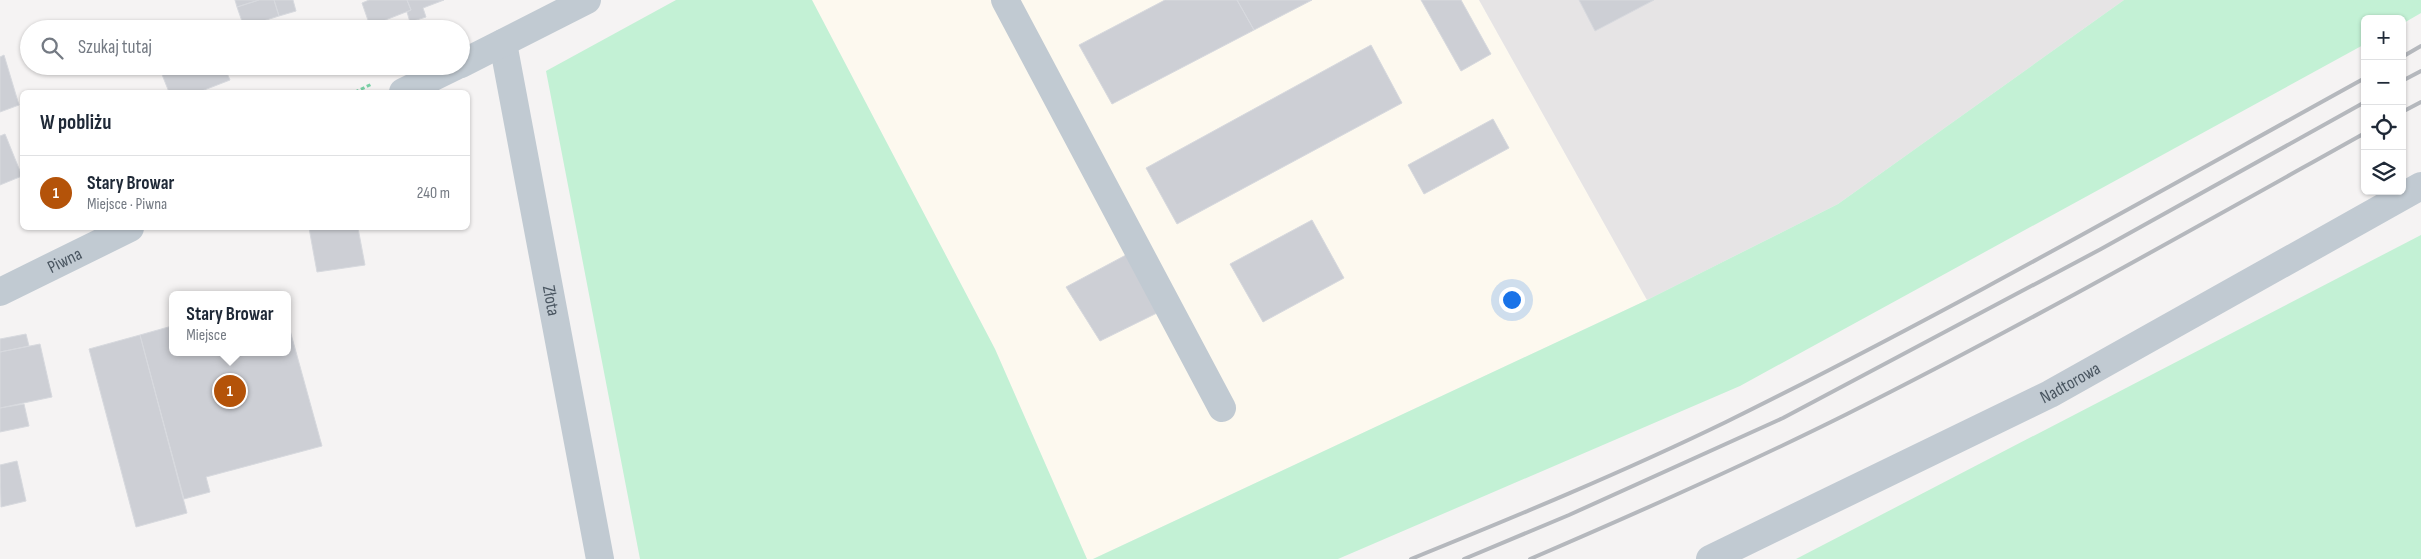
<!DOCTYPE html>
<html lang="pl">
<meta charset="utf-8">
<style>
body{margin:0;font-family:"Sofia Sans Condensed",sans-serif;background:#f2f2f3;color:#1f2937}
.controls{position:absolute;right:15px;top:15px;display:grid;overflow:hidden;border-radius:8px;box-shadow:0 1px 4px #0004}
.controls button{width:45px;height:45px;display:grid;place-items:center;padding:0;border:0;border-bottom:1px solid #e0e1e3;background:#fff;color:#1f2937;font:25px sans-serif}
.you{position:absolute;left:1511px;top:299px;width:18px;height:18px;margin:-12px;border:4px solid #fff;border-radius:50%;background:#1a73e8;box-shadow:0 0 0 8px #1a73e833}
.badge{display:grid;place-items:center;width:32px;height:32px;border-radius:50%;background:#b45309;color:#fff;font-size:16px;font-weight:700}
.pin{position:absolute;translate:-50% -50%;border:2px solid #fff;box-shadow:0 1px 5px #0006}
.popup{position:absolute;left:169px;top:291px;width:122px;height:65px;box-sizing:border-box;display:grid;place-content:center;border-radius:8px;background:#fff;filter:drop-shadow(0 1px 4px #0005);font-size:16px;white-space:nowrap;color:#747a83}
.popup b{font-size:19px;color:#1f2937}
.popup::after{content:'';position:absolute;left:50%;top:100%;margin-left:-10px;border:10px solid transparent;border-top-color:#fff}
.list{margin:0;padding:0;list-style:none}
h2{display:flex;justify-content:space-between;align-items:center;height:65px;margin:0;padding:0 20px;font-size:21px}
h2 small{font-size:16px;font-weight:400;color:#747a83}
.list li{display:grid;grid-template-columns:32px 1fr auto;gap:15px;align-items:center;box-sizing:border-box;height:75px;padding:0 20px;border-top:1px solid #e0e1e3}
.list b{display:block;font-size:19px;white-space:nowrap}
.list p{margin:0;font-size:16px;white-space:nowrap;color:#747a83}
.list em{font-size:16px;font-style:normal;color:#747a83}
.icon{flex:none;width:28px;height:28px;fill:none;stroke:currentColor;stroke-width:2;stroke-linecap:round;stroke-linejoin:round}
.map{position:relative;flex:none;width:2421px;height:559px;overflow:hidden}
.search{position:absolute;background:#fff;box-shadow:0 1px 4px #0004;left:20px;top:20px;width:450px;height:55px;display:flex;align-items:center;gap:12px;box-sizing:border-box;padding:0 18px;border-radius:28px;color:#747a83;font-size:19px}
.panel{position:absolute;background:#fff;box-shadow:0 1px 4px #0004;left:20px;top:90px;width:450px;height:140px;border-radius:8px}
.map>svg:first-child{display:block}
.commercial{fill:#fdf9ef}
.education{fill:#e6e4e5}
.green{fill:#c3f1d5}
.building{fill:#cdcfd5;stroke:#d7d9de}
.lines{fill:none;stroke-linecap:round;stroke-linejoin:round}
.path{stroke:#7ad0a6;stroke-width:3;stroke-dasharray:4 2.5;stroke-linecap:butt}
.minor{stroke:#c1cad2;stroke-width:28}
.rail{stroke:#b5b8bd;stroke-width:4}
.labels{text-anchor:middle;stroke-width:4;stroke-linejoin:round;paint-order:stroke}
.street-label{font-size:18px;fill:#4a5661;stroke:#fff}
</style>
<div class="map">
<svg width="2421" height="559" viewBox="0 0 2421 559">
<rect width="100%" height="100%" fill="#f5f3f3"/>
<path class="commercial" d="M812,0H1479L1647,300L1093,559H1087L995,349Z"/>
<path class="education" d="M1479,0H2124L1838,204L1647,300Z"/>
<path class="green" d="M676,0H812L995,349L1087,559H640L546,71Z
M2124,0H2421V13L2402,24V19H2365V44L1740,386L1338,559H1093L1647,300L1838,204Z
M2421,235V559H1796Z"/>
<path class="building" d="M235,0H259L237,7Z
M259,0H274L279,16L244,27L237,7Z
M274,0H293L296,11L279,16Z
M369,0H407L411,10L370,26L362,3Z
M407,0H444L423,8L426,17L410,22L407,12L411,10Z
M1165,0H1237L1254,30L1112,104L1079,45Z
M1237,0H1312L1254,30Z
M1421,0H1461L1491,54L1461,71Z
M1579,0H1654L1595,31Z
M1371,45L1402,103L1177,224L1146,168Z
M4,55L19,105L0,112V57Z
M224,66L230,80L199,92H169L159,67Z
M1493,119L1509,148L1424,194L1408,165Z
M5,134L22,176L0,185V136Z
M1312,220L1344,278L1263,322L1230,264Z
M309,228H358L365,265L317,272Z
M1126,255L1161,311L1100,341L1066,287Z
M288,323L322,446L206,477L210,492L184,499L140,335L172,326V352H288Z
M26,334L29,346L0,352V339Z
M140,335L187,513L136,527L89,349Z
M40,344L52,397L0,408V352Z
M24,404L29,426L0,432V408Z
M17,461L26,501L1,507L0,465Z"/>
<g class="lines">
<path class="path" d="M355,92L372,84"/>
<g class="minor">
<path d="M1005,0L1222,408"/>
<path id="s1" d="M503,43L600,559"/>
<path d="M461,64L587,0"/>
<path d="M403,92L456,66"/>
<path id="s2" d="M0,292L130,228"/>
<path id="s3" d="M1710,559L2050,394L2421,186"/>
</g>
<path class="rail" d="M2402,57L2421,46
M2402,81L2421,71
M2402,112L2421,102
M1411,559C1517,516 1623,472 1726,422C1943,315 2153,195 2365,78
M1464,559L1569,515L1783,418L2101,249L2365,102
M1530,559C1637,513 1743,466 1847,414C2022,326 2193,229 2365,133"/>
</g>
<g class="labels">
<g class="street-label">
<text dy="6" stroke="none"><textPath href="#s2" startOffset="72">Piwna</textPath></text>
<text dy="6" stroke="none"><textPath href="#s1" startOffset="262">Złota</textPath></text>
<text dy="6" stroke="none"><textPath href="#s3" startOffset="401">Nadtorowa</textPath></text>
</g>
</g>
</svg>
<div class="controls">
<button>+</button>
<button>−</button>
<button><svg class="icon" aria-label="locate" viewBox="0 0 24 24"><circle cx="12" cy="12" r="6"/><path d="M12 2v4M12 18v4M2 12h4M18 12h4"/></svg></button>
<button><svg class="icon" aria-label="layers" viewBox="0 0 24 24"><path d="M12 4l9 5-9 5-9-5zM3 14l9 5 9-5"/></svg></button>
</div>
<div class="you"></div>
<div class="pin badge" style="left:230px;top:391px">1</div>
<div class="popup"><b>Stary Browar</b>Miejsce</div>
<div class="search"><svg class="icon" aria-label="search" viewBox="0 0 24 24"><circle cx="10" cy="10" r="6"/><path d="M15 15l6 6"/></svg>Szukaj tutaj</div>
<section class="panel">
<h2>W pobliżu<small></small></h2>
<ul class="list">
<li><span class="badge">1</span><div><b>Stary Browar</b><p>Miejsce · Piwna</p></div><em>240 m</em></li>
</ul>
</section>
</div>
